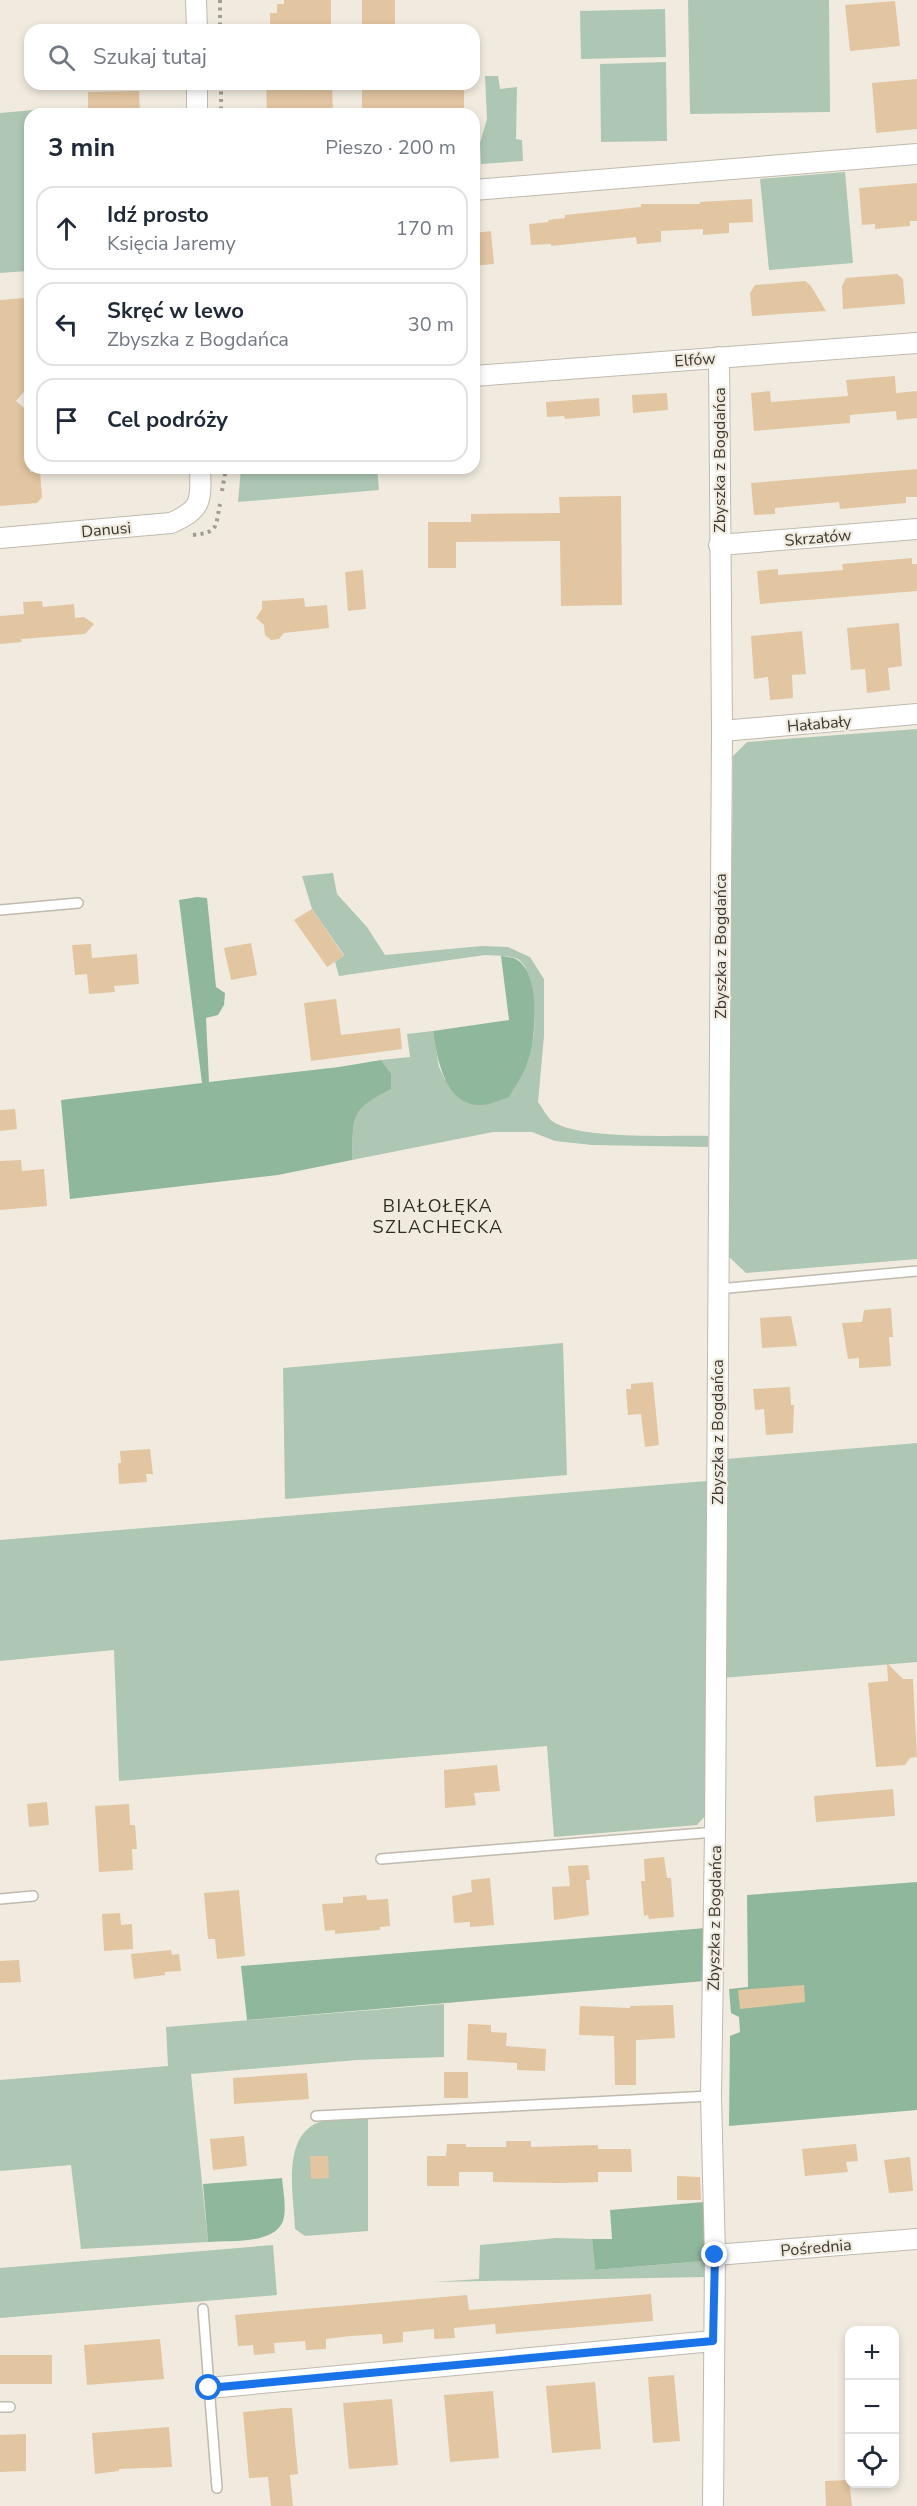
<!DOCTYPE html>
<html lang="pl">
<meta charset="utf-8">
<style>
body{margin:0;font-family:"Nunito Sans",sans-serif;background:#f2f2f3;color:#1f2937}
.controls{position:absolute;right:18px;bottom:18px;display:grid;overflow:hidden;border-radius:12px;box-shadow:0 3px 9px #0003}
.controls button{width:54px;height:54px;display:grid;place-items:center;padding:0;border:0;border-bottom:2px solid #e0e1e3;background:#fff;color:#1f2937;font:30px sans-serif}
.stop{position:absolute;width:18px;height:18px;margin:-14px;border:4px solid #1a73e8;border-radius:50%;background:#fff}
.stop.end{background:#1a73e8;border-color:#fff;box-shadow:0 2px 6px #0008}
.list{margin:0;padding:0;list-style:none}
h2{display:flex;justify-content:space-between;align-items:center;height:78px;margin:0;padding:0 24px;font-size:26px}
h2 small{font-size:20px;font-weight:400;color:#747a83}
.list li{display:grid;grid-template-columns:39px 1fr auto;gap:18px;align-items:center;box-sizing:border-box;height:84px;margin:0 12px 12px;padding:0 12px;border:2px solid #e0e1e3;border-radius:18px}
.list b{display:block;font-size:22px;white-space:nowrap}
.list p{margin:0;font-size:20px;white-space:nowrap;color:#747a83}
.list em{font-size:20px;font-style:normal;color:#747a83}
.icon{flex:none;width:33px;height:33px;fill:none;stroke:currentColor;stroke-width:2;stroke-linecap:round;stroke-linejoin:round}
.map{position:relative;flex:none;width:917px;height:2506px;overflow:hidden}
.search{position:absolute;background:#fff;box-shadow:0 3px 9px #0003;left:24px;top:24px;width:456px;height:66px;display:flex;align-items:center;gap:15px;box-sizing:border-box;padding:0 21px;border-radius:18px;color:#747a83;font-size:22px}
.panel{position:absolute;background:#fff;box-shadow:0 3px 9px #0003;left:24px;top:108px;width:456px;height:366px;border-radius:18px}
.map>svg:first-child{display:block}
.green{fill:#aec7b5}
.forest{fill:#8fb79b}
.building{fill:#e2c5a1}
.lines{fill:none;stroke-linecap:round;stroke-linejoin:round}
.lane-casing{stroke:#bfb9ae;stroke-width:12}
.street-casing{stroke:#bfb9ae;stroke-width:22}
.path{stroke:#a09b93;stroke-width:4;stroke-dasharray:3 4.5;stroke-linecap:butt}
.lane{stroke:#fff;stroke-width:9}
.street{stroke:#fff;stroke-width:20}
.route{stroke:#1a73e8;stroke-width:8}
.labels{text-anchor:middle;stroke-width:4.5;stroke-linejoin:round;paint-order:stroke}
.street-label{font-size:16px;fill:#3b3834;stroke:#f1ebdf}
.neighbourhood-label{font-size:18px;letter-spacing:1.5px;fill:#2f2b22;stroke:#f1ebdf}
</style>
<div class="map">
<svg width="917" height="2506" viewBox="0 0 917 2506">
<rect width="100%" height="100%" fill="#f1ebdf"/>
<path class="green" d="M688,0H829L830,112L690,114Z
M665,9L666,57L581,59L580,11Z
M666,62L667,141L601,142L600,64Z
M485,76H498L500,89L517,87L516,139L522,140L523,161L481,164L480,143L487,119Z
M45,109V114H30V129L24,130L28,271L0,273V113Z
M845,172L853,263L769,270L760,179Z
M241,468H377L379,490L238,502Z
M917,729V1259L746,1273L728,1256L733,756L747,742Z
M333,873L337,894L367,927L385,955L482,946L508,947L530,957L544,979V1036L538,1102C542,1107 547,1117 552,1121C578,1140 673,1135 708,1136V1147L592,1145L555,1141L532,1132H493L352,1160C354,1116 349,1110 391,1088V1073L381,1060L410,1057L407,1034L433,1031L439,1067L445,1080L527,1064C529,1053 533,1042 534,1032C536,1015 534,969 518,959C510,955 494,956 485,955L339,976L335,962L344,955L312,909L302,876Z
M563,1343L567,1475L285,1499L283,1368Z
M917,1443V1662L721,1678L726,1459Z
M707,1481V1814L697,1825L554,1837L547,1746L119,1781L114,1650L0,1661V1540Z
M444,2004V2057L357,2060L191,2074L208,2242L81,2249L71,2165L0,2171V2080L168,2066L166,2027Z
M368,2117V2231L305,2236L295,2229C294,2197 281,2139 317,2123C331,2117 352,2118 368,2117Z
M556,2238L592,2239L595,2270L704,2261V2277L434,2282L479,2279L480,2245Z
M273,2245L277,2295L0,2318V2268Z"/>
<path class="forest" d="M197,897L207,898L216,987L225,993L224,1005L218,1015L206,1018L209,1082L339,1067L381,1060L391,1073V1089C349,1110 354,1116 352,1160L278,1175L70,1199L61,1100L202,1083L179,900Z
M501,956C507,957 515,957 519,961C541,978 536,1040 527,1064C523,1075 515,1086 509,1097C500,1100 487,1106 478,1105C444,1103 437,1057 433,1031L509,1020Z
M917,1882V2110L729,2126L730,2036L740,2032L739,2017L731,2013L729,1989L748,1987L747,1895Z
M706,1928L705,1981L247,2020L241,1966Z
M282,2178C283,2191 287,2208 283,2221C274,2245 229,2240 208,2242L203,2184Z
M704,2202V2261L595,2270L592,2239H612L610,2210Z"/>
<path class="building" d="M284,0H331V30H270V13H277V4H284Z
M362,0H395V30H362Z
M895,1L900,46L850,51L845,5Z
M917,79V129L876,133L872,83Z
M266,84H332L333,114L267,113Z
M362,84H464V113L362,114Z
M139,91L140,114H88V92Z
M917,183V221H910V226L875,229V224L862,225L859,188Z
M752,199L753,222L729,223V233L703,235V229L661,231V242L637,244L636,237L551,246V244L531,245L529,224L549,222L548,220L565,218V215L641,207V204H700V202Z
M491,231L494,264L474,266V233Z
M897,274L903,279L905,304L843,309L842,286L846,278Z
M805,281L811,286L826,311L752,316L750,293L755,285Z
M24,298L30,385L16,401L30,413V472L40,471L42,497L37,503L0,506V300Z
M895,376L896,393L917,391V418L897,420L896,411L850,415V423L754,431L751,393L770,391L771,402L848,396L846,380Z
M667,393L668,410L633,413L632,395Z
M599,398L600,416L565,419L564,416L547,417L546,402Z
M917,469V497H906V503L840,509L839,502L775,508V514L754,515L751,483Z
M621,496L622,605L561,606L560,541L456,542V568H428V522H471V514L560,513L559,497Z
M912,558V564H917V591L760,604L757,571L778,569V575L843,570L842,564Z
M363,570L366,609L348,611L345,572Z
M304,598L305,607L327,605L329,628L284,633L279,639L271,640L265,635L264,625L256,618L262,609V601Z
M42,601L43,607L74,604L75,618L84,617L94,624L85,634L21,639L22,642L0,644V616L24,614L23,602Z
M899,623L902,666L888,668L890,690L867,693L865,669L851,670L847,628Z
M802,631L806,674L792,675L793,698L770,700L768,677L754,679L751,636Z
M312,909L344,956L327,967L294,920Z
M251,943L257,975L231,980L224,948Z
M91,944L92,958L137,954L139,984L114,986L115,992L89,994L87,974L75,975L72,945Z
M336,999L341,1035L400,1028L402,1049L311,1061L304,1003Z
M15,1109L17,1129L0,1131V1110Z
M21,1160L22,1171L44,1169L47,1206L0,1210V1161Z
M891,1308L893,1337H889L891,1366L859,1368V1358L848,1359L842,1323L862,1322L864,1310Z
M791,1316L797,1346L762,1348L760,1318Z
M653,1382L659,1445L645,1447L641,1414L628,1415L626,1389H631V1384Z
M790,1387L791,1405H794L793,1433L766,1435L764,1409L755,1410L753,1389Z
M150,1449L153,1474H146L147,1482L119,1484L118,1463H121L120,1451Z
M887,1663L903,1679H913L917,1757L910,1758L905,1765L876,1767L868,1683L888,1681Z
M497,1765L500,1791L474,1793L476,1805L445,1808L444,1770Z
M893,1789L895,1816L816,1822L814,1796Z
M47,1802L49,1825L29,1827L27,1804Z
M129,1804L130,1825H135L137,1849H132L133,1870L99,1872L95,1806Z
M664,1857L667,1878H671L674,1917L649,1919L648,1915L644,1916L641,1881H645L644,1859Z
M588,1865L590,1880H586L589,1915L554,1920L552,1887L570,1886L568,1866Z
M490,1878L494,1925L470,1927V1922L454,1923L452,1896L472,1892L471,1880Z
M239,1890L245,1956L217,1959L215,1939H208L204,1893Z
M366,1895L367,1900L388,1899L390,1926L380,1927V1930L357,1932L335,1934V1930L325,1931L322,1904L343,1903V1897Z
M120,1913L121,1925L132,1924L133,1949L104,1951L102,1914Z
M171,1950L172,1955L179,1954L181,1971L165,1972V1975L134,1979L131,1954Z
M19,1960L21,1982L0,1983V1961Z
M804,1985L805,2002L740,2009L738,1990Z
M673,2005L675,2038L636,2040V2085H615L614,2036L579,2035L580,2006L630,2008V2006Z
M468,2024L491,2025V2032L507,2033L506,2046L546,2049L545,2071L517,2070V2063L467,2060Z
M444,2072H468V2098H444Z
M307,2073L309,2099L234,2104L233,2078Z
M244,2136L247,2166L213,2170L210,2139Z
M506,2141H531V2147L598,2145V2149H631L632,2172H598V2182L559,2183L493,2182V2172H459V2186H427V2156H446L447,2144H466V2147H506Z
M856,2144L858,2161L846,2162L848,2172L805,2176L802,2149Z
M310,2156H328L329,2178L311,2179Z
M910,2157L913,2191L889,2193L884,2160Z
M677,2176L700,2177L701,2200H677Z
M651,2294L653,2321L496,2334L495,2324L454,2328L455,2338L434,2339V2329L403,2332V2342L383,2344L382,2334L351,2336L326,2339V2349L306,2350L305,2341L289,2342L274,2343L275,2353L254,2355L253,2345L238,2346L235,2315L467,2295L469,2310Z
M160,2339L164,2379L87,2385L84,2345Z
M0,2355H52V2384H0Z
M674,2375L680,2441L653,2443L648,2377Z
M595,2382L601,2449L552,2453L546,2386Z
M493,2391L499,2458L450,2462L444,2395Z
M392,2399L398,2465L349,2469L343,2403Z
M283,2408H292L298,2474L290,2475L293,2506H271L268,2477L249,2478L243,2412Z
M169,2427L172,2467L119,2469V2471L95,2474L92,2433Z
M26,2434V2471L0,2472V2435Z
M849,2480L852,2506H826L825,2481Z"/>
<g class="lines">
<g class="lane-casing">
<path id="lane" d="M0,910L78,903
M718,1289L917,1271
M381,1859L715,1832
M0,1899L33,1896
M316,2116L711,2096
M203,2309L217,2488
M0,2407H10"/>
</g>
<g class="street-casing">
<path id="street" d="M196,0L197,30
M197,114V84
M474,190L917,154
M474,376L917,343
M0,538L171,523C203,509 201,500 200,468
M719,545L917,529
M722,731L917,714
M715,2255L917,2239
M209,2388L713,2341
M713,2506L715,2255L711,2096L715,1832L722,731L719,357"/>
</g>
<path class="path" d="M220,0V30
M221,84V114
M222,491L226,468
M193,535C219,532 215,528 220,504"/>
<use href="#lane" class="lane"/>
<use href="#street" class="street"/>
</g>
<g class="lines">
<path class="route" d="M209,2388L713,2341L715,2255"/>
</g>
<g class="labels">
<g class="street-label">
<text transform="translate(695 359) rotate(-4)" y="6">Elfów</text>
<text transform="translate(719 460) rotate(-90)" y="6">Zbyszka z Bogdańca</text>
<text transform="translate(106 529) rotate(-5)" y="6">Danusi</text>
<text transform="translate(818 537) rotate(-5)" y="6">Skrzatów</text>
<text transform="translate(819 723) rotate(-5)" y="6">Hałabały</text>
<text transform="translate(720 946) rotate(-90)" y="6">Zbyszka z Bogdańca</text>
<text transform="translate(717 1432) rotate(-90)" y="6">Zbyszka z Bogdańca</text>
<text transform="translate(714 1918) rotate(-89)" y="6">Zbyszka z Bogdańca</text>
<text transform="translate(816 2247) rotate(-5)" y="6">Pośrednia</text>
</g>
<g class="neighbourhood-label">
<text x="438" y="1212">BIAŁOŁĘKA<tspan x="438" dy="21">SZLACHECKA</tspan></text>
</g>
</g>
</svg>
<div class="controls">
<button>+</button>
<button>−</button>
<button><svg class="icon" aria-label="locate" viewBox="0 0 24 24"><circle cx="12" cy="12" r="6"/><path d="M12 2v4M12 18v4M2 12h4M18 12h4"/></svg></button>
</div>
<div class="stop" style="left:209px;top:2388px"></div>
<div class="stop end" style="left:715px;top:2255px"></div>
<div class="search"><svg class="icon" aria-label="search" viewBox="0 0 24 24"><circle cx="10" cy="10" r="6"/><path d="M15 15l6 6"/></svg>Szukaj tutaj</div>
<section class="panel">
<h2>3 min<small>Pieszo · 200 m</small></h2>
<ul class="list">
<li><svg class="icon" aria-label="ahead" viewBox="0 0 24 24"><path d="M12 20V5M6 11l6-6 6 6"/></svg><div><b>Idź prosto</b><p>Księcia Jaremy</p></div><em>170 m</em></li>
<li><svg class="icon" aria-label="left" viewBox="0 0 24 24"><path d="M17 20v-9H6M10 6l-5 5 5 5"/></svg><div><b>Skręć w lewo</b><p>Zbyszka z Bogdańca</p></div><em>30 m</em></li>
<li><svg class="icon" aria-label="arrive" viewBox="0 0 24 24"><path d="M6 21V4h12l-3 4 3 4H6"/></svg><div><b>Cel podróży</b></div></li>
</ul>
</section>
</div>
